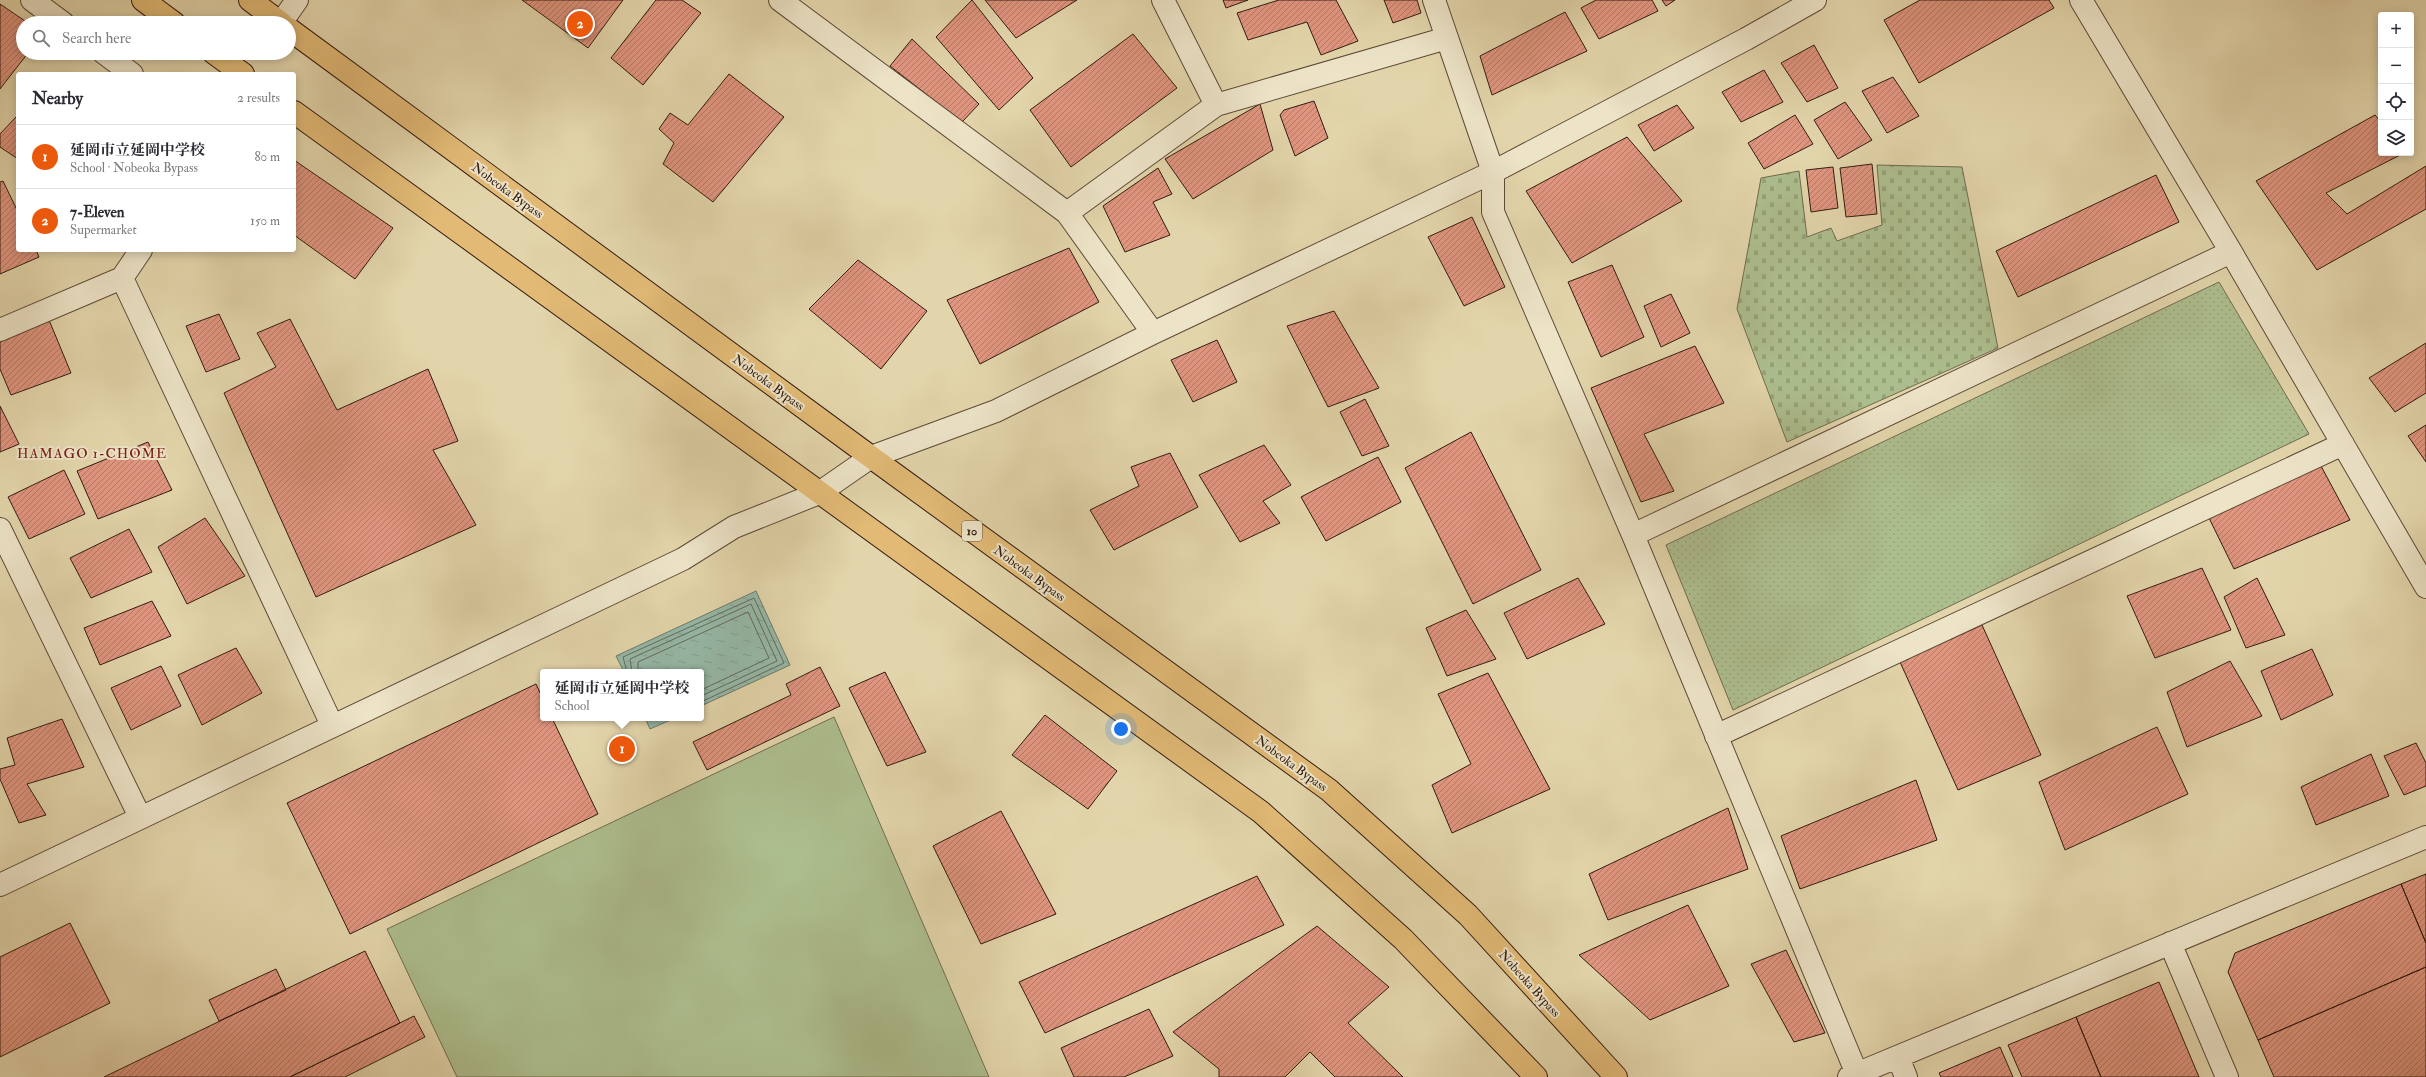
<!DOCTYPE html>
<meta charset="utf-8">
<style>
body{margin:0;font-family:"IM FELL Double Pica","Noto Serif JP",serif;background:#f2f2f3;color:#2b2b33}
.controls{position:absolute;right:12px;top:12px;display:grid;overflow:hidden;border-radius:4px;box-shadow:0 2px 10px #0003}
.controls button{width:36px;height:36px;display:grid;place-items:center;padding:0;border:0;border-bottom:1px solid #e1e1e2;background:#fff;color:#2b2b33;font:20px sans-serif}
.you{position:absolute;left:1121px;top:729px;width:14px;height:14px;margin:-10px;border:3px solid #fff;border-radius:50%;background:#1a73e8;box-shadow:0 0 0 6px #1a73e833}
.badge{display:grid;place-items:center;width:26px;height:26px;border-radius:50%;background:#ea580c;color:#fff;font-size:13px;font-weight:700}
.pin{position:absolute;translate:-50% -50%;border:2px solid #fff;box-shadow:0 1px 4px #0006}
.popup{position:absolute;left:540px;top:669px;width:164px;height:52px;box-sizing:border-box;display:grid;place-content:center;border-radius:4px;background:#fff;filter:drop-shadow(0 1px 3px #0005);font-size:13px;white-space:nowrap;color:#7c7c81}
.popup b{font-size:15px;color:#2b2b33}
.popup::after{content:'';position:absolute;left:50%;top:100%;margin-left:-8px;border:8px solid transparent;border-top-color:#fff}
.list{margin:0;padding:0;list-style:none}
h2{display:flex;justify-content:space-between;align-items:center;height:52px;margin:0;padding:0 16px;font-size:17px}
h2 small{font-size:13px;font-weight:400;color:#7c7c81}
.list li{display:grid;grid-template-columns:26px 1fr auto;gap:12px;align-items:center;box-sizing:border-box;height:64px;padding:0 16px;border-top:1px solid #e1e1e2}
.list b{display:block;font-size:15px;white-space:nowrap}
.list p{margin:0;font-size:13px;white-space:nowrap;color:#7c7c81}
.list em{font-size:13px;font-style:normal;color:#7c7c81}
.icon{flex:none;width:22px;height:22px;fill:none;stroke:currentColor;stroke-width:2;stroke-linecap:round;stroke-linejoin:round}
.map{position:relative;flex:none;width:2426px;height:1077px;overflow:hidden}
.search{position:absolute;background:#fff;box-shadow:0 2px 10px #0003;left:16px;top:16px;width:280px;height:44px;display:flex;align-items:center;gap:10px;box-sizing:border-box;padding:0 14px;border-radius:22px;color:#7c7c81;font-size:15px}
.panel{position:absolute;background:#fff;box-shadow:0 2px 10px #0003;left:16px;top:72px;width:280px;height:180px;border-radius:4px}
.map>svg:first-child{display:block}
.grass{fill:url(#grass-dots);stroke:#706c50}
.cemetery{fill:url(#cemetery-stones);stroke:#706c50}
.garden{fill:#adbe8e;stroke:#706c50}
.water{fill:url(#water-ripples);stroke:#6d7a6c}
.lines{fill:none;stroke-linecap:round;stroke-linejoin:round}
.shore{stroke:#646a5c;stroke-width:1}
.building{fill:url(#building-hatch);stroke:#321b11}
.minor-casing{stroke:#5e4a38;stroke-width:24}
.highway-casing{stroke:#321b11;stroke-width:24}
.minor{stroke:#ede4c8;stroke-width:22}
.highway{stroke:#e2ba76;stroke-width:22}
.labels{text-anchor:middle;stroke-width:4;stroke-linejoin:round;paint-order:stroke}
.shield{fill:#ede4c8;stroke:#6a5748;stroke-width:1}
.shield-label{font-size:12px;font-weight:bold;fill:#321b11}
.street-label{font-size:13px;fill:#321b11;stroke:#ede4c8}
.neighbourhood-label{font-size:14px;letter-spacing:1px;fill:#7a1f14;stroke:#ede4c8}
</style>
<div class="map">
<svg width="2426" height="1077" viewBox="0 0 2426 1077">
<defs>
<pattern id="grass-dots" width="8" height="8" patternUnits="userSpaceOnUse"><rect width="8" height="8" fill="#adbe8e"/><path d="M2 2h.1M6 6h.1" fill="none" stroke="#95a379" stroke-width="1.8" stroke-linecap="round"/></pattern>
<pattern id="cemetery-stones" width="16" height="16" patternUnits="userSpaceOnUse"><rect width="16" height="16" fill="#adbe8e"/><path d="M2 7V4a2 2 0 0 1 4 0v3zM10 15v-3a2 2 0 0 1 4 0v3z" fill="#95a379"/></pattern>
<pattern id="water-ripples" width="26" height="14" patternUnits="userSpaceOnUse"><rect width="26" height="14" fill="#95b9a8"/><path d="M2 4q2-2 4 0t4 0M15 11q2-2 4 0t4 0" fill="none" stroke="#819e90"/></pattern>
<pattern id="building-hatch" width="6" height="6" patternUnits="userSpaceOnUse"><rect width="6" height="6" fill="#e0957f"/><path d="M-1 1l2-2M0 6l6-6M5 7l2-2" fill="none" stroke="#b67967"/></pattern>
</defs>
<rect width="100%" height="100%" fill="#e3d5ab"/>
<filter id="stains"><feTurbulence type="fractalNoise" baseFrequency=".005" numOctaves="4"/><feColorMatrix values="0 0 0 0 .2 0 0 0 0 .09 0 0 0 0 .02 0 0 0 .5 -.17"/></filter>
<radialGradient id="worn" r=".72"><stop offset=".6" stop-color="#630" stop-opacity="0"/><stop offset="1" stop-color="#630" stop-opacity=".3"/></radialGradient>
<path class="grass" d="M2219,282L2309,434L1733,710L1666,545Z"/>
<path class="cemetery" d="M1877,165L1962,167L1998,348L1787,442L1737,309L1761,178L1799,171L1807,237L1831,228L1837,241L1882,225Z"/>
<path class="garden" d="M834,717L989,1077H457L387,929Z"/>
<path class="water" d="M756,591L790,665L701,706V672H624L616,656Z
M645,718H675L650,729Z"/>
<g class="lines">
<path class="shore" d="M627,672L623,657L754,598L784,663L701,702
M632,672L630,659L751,604L777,661L701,696
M638,672V662L748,612L769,658L701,690"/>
</g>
<path class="building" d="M522,0H623L588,48Z
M656,0H682L701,13L643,85L611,58Z
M972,0L1033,78L999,110L936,37Z
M985,0H1077L1016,38Z
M1223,0H1248L1226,8Z
M1279,0H1336L1358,41L1321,55L1307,22L1248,40L1237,13Z
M1384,0H1417L1421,13L1393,23Z
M1596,0H1652L1658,11L1599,39L1581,8Z
M1662,0H1675L1666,6Z
M1920,0H2049L2054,8L1919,83L1884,20Z
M0,4L28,23H23V53H28L0,89Z
M1565,12L1587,51L1492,95L1480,56Z
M1133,34L1177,88L1071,167L1030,110Z
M912,39L979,104L962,122L890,66Z
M1814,45L1838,88L1807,102L1781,63Z
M1764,70L1783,102L1741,122L1722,92Z
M729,74L784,117L713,202L663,164L674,143L659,129L670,113L688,125Z
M1893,77L1919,116L1887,133L1862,91Z
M1314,101L1328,138L1295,156L1280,115L1284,110Z
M1845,102L1872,140L1838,159L1814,120Z
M1260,104L1273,150L1193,199L1165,159Z
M1677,105L1694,128L1654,151L1638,125Z
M1795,115L1813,144L1764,169L1748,143Z
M2375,115L2381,122V153H2404L2326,193L2347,214L2426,166V209L2317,270L2256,181Z
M16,117L18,119V159L0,147V134Z
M1627,137L1682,201L1572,263L1526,191Z
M294,160L393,228L355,279L294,235Z
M1872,164L1877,214L1846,217L1840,168Z
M1833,167L1838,208L1811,212L1806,170Z
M1158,168L1172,194L1153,202L1170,235L1125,252L1103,206Z
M2156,175L2179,222L2018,297L1996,251Z
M3,181L18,212V250H36L39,257L0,274V182Z
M1472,217L1505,287L1464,306L1428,237Z
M1069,248L1099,302L980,364L947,300Z
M858,260L927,311L881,369L809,309Z
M1612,265L1644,337L1601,357L1568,282Z
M1671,294L1690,333L1661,347L1644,306Z
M1334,311L1379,388L1328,407L1287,326Z
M219,314L240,359L206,372L186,326Z
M290,319L337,410L428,369L458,441L433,450L476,525L316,597L224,393L276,367L257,333Z
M49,320L71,373L11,395L0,369V342Z
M1217,340L1237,382L1193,402L1171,360Z
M2426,343V393L2395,412L2369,378Z
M1695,346L1724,403L1644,434L1674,491L1641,502L1591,388Z
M1365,399L1389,446L1362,456L1340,412Z
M0,406L19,444L0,452Z
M2426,425V462L2408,436Z
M1471,432L1541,570L1473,604L1405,468Z
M148,442L172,490L98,519L77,471Z
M1264,445L1291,485L1263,501L1280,523L1240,542L1199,475Z
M1170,453L1198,507L1114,550L1090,510L1139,486L1131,467Z
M1378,457L1401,502L1326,541L1301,497Z
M2321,466L2350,520L2234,569L2209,518Z
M64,470L85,514L29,539L8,497Z
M205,518L245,576L187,604L158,547Z
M129,529L152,572L91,598L70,558Z
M2202,568L2231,630L2155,658L2127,596Z
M1578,578L1605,624L1527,659L1504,613Z
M2257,578L2285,635L2246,648L2224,597Z
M152,601L171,636L100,665L84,628Z
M1466,610L1496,659L1447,676L1426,628Z
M1982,625L2041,755L1958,790L1900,662Z
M236,648L262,693L202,725L178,675Z
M2312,649L2333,695L2281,720L2261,671Z
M2230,661L2262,716L2187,747L2167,692Z
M161,666L181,706L131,730L111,688Z
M820,667L840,706L707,770L693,742L791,695L786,684Z
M885,672L926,752L887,766L849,688Z
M1488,673L1550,789L1452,833L1432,785L1471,764L1438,694Z
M536,684L543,699V718H552L598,814L350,934L287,803Z
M1045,715L1117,771L1088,809L1012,755Z
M62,719L84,767L27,784L46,815L19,823L0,779V769L15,765L7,738Z
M2157,727L2188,794L2065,850L2039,782Z
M2416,743L2426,763V786L2404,795L2384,756Z
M2371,754L2389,796L2316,825L2301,787Z
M1916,780L1937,840L1800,889L1781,836Z
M1728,808L1748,869L1608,920L1589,874Z
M1001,811L1056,914L981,944L933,846Z
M2426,874V943L2401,884Z
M1257,876L1284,925L1045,1033L1019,982Z
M2401,884L2426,943V967L2258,1040L2228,972L2235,953Z
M1688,905L1729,986L1650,1020L1579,955Z
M70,923L110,1003L0,1057V957Z
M1317,926L1389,987L1348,1023L1403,1077H1335L1310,1052L1285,1077H1219V1069L1173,1032Z
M1786,950L1825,1033L1794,1042L1751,964Z
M365,951L400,1023L290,1077H104Z
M2426,967V1077H2274L2258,1040Z
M276,969L286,990L219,1021L209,1000Z
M2159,982L2199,1077H2101L2076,1017Z
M1149,1009L1173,1056L1124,1077H1074L1061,1048Z
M414,1016L425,1037L345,1077H290Z
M2076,1017L2101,1077H2022L2008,1045Z
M2000,1047L2013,1077H1941L1939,1073Z"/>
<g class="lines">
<g class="minor-casing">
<path id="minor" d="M32,0L63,23
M780,0L1067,213L1153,333
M1163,0L1216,105
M1434,0L1493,172V212L1633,535L1857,1074
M2081,0L2231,252L2426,587
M281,23L297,0
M104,53L132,74
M1067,213L1216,105L1447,38
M122,278L332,725
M0,330L122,278L141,250
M0,529L140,817
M1633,535L2231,252
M1716,736L2343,444
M0,885L683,559L734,527L819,493L871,457L996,411L1153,333L1493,172L1746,39L1815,0
M2170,943L2227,1077
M1898,1057L1906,1077
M1849,1077L2426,837"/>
</g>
<g class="highway-casing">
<path id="highway" d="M143,0L174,23
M250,0L281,23
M289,29L871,457L1329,790L1468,915L1616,1077
M214,53L243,74
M294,112L1261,812L1403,939L1536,1077"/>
</g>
<use href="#minor" class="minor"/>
<use href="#highway" class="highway"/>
</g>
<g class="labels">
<rect class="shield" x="962" y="521" width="20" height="20" rx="3"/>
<g class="shield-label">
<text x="972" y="535">10</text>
</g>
<g class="street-label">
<text transform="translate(508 190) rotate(36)" y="5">Nobeoka Bypass</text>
<text transform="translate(769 382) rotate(36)" y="5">Nobeoka Bypass</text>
<text transform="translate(1030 573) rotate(36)" y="5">Nobeoka Bypass</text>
<text transform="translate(1292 763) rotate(36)" y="5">Nobeoka Bypass</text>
<text transform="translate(1530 983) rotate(48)" y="5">Nobeoka Bypass</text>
</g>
<g class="neighbourhood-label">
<text x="92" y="458">HAMAGO 1-CHOME</text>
</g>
</g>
<rect width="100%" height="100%" filter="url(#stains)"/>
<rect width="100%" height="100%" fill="url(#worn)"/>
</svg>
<div class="controls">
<button>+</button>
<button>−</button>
<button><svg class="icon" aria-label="locate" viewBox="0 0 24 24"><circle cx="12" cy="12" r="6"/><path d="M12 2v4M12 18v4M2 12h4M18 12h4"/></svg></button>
<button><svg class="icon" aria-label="layers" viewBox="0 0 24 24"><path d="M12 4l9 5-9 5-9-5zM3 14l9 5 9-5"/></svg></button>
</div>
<div class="you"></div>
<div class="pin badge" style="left:622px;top:749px">1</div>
<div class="popup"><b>延岡市立延岡中学校</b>School</div>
<div class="pin badge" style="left:580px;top:24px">2</div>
<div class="search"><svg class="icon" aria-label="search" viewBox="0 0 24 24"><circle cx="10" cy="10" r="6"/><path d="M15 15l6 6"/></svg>Search here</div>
<section class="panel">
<h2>Nearby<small>2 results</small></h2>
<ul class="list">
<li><span class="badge">1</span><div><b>延岡市立延岡中学校</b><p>School · Nobeoka Bypass</p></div><em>80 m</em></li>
<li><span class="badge">2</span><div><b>7-Eleven</b><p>Supermarket</p></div><em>150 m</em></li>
</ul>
</section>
</div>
